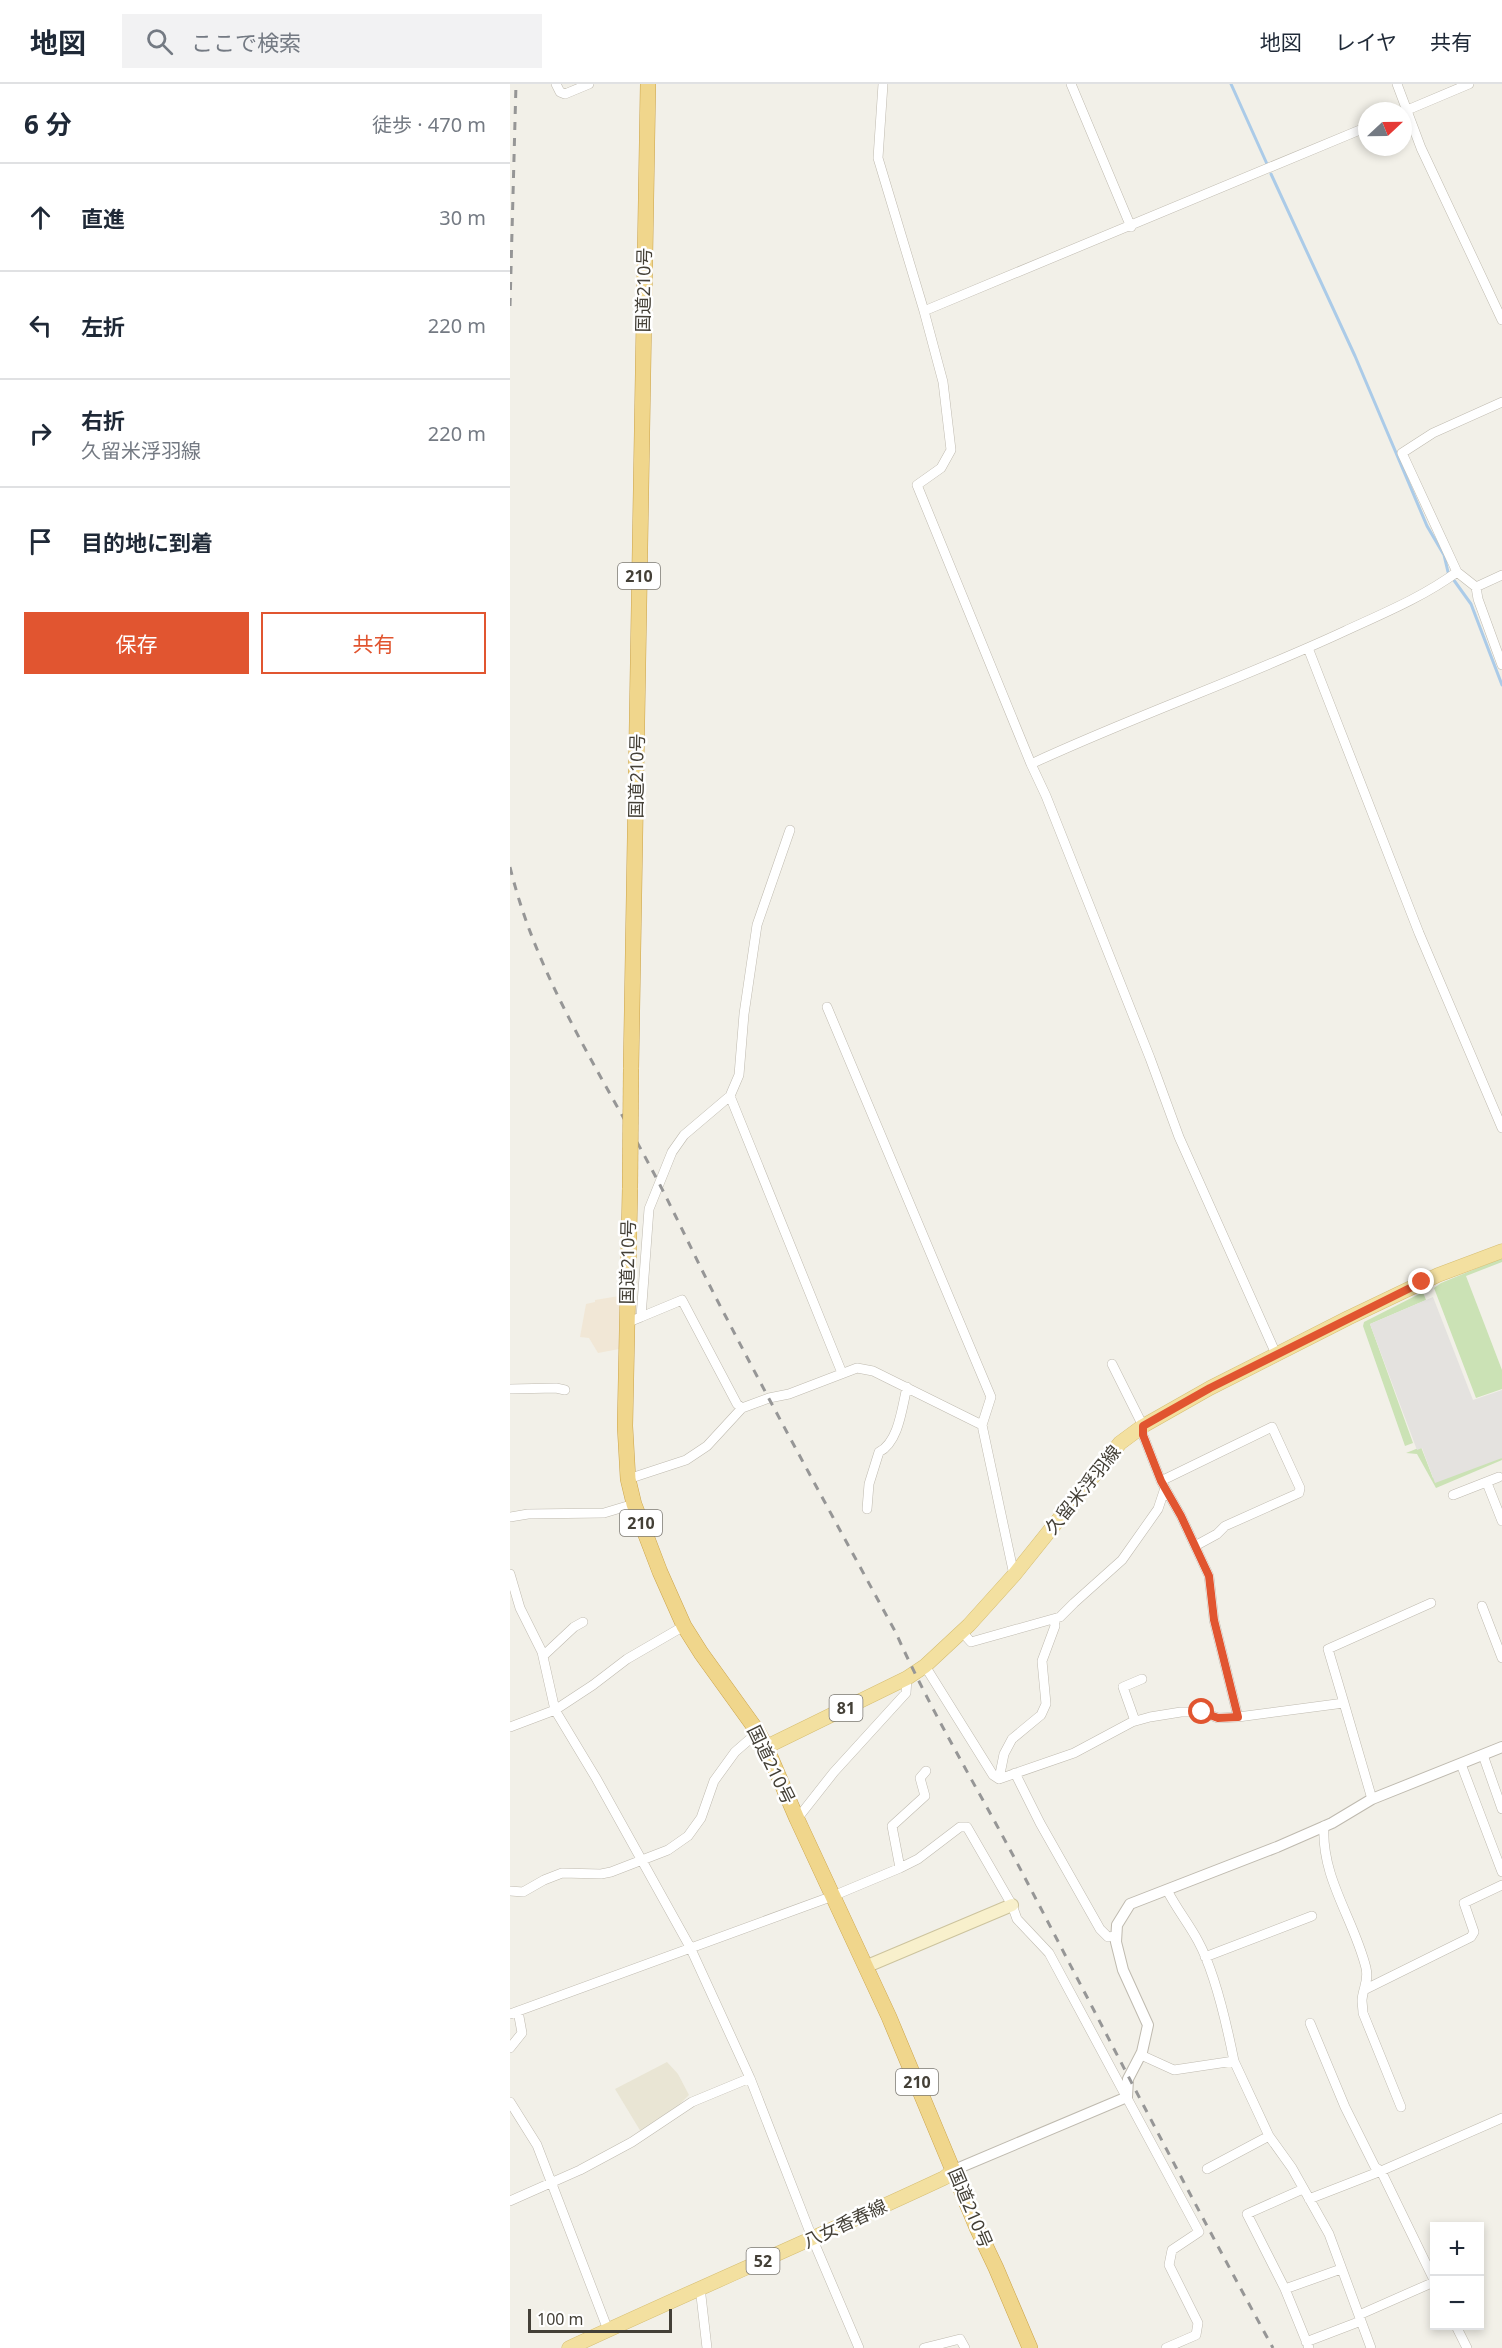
<!DOCTYPE html>
<html lang="ja">
<meta charset="utf-8">
<style>
body{margin:0;font-family:"Noto Sans","Noto Sans JP",sans-serif;background:#f2f2f3;color:#1f2937}
.controls{position:absolute;right:18px;bottom:18px;display:grid;overflow:hidden;border-radius:0px;box-shadow:0 3px 9px #0003}
.controls button{width:54px;height:54px;display:grid;place-items:center;padding:0;border:0;border-bottom:2px solid #e0e1e3;background:#fff;color:#1f2937;font:30px sans-serif}
.compass{position:absolute;left:848px;top:18px;width:54px;height:54px;border-radius:50%;background:#fff;box-shadow:0 3px 9px #0003;rotate:68deg}
.scale{position:absolute;left:18px;bottom:15px;width:144px;box-sizing:border-box;padding-left:6px;border:3px solid #444037;border-top:0;font-size:16px;line-height:21px;white-space:nowrap;color:#444037;-webkit-text-stroke:4px #fff;paint-order:stroke}
.stop{position:absolute;width:18px;height:18px;margin:-14px;border:4px solid #e15530;border-radius:50%;background:#fff}
.stop.end{background:#e15530;border-color:#fff;box-shadow:0 2px 6px #0008}
.list{margin:0;padding:0;list-style:none}
h2{display:flex;justify-content:space-between;align-items:center;height:78px;margin:0;padding:0 24px;font-size:26px}
h2 small{font-size:20px;font-weight:400;color:#747a83}
.list li{display:grid;grid-template-columns:39px 1fr auto;gap:18px;align-items:center;box-sizing:border-box;height:108px;padding:0 24px;border-top:2px solid #e0e1e3}
.list b{display:block;font-size:22px;white-space:nowrap}
.list p{margin:0;font-size:20px;white-space:nowrap;color:#747a83}
.list em{font-size:20px;font-style:normal;color:#747a83}
.actions{display:flex;gap:12px;padding:18px 24px}
.actions a{flex:1;padding:14px 0;border:2px solid #e15530;border-radius:0px;text-align:center;font-size:21px;color:#e15530}
.actions .main{background:#e15530;color:#fff}
.icon{flex:none;width:33px;height:33px;fill:none;stroke:currentColor;stroke-width:2;stroke-linecap:round;stroke-linejoin:round}
.map{position:relative;flex:none;width:992px;height:2264px;overflow:hidden}
header{display:flex;align-items:center;gap:36px;box-sizing:border-box;height:84px;padding:0 30px;background:#fff;border-bottom:2px solid #e0e1e3}
header strong{font-size:28px}
nav{display:flex;gap:33px;margin-inline-start:auto;font-size:21px}
.search{width:420px;height:54px;background:#f2f2f3;display:flex;align-items:center;gap:15px;box-sizing:border-box;padding:0 21px;border-radius:0px;color:#747a83;font-size:22px}
main{display:flex}
aside{flex:1;background:#fff}
.map>svg:first-child{display:block}
.commercial{fill:#f1e7d6}
.education{fill:#e9e5d4}
.green{fill:#cbe2b5}
.parking{fill:#e4e2df}
.lines{fill:none;stroke-linecap:round;stroke-linejoin:round}
.stream{stroke:#abcbe8;stroke-width:3}
.minor-casing{stroke:#bfbaaf;stroke-width:10}
.tertiary-casing{stroke:#bfbaaf;stroke-width:12}
.secondary-casing{stroke:#ccc39d;stroke-width:14}
.primary-casing{stroke:#d6be72;stroke-width:15}
.trunk-casing{stroke:#cba349;stroke-width:16}
.minor{stroke:#fff;stroke-width:9}
.tertiary{stroke:#fff;stroke-width:10}
.secondary{stroke:#f8f0cc;stroke-width:12}
.primary{stroke:#f3e0a0;stroke-width:14}
.trunk{stroke:#f0d68c;stroke-width:15}
.rail{stroke:#969696;stroke-width:3;stroke-dasharray:8 8;stroke-linecap:butt}
.trunk-bridge-casing{stroke:#cba349;stroke-width:16;stroke-linecap:butt}
.trunk-bridge{stroke:#f0d68c;stroke-width:15}
.route{stroke:#e15530;stroke-width:8}
.labels{text-anchor:middle;stroke-width:5;stroke-linejoin:round;paint-order:stroke}
.shield{fill:#fff;stroke:#7c7973;stroke-width:1.5}
.shield-label{font-size:16px;font-weight:bold;fill:#444037}
.street-label{font-size:18px;fill:#444037;stroke:#fff}
</style>
<header>
<strong>地図</strong>
<div class="search"><svg class="icon" aria-label="search" viewBox="0 0 24 24"><circle cx="10" cy="10" r="6"/><path d="M15 15l6 6"/></svg>ここで検索</div>
<nav><a>地図</a><a>レイヤ</a><a>共有</a></nav>
</header>
<main>
<aside>
<h2>6 分<small>徒歩 · 470 m</small></h2>
<ul class="list">
<li><svg class="icon" aria-label="ahead" viewBox="0 0 24 24"><path d="M12 20V5M6 11l6-6 6 6"/></svg><div><b>直進</b></div><em>30 m</em></li>
<li><svg class="icon" aria-label="left" viewBox="0 0 24 24"><path d="M17 20v-9H6M10 6l-5 5 5 5"/></svg><div><b>左折</b></div><em>220 m</em></li>
<li><svg class="icon" aria-label="right" viewBox="0 0 24 24"><path d="M7 20v-9h11M14 6l5 5-5 5"/></svg><div><b>右折</b><p>久留米浮羽線</p></div><em>220 m</em></li>
<li><svg class="icon" aria-label="arrive" viewBox="0 0 24 24"><path d="M6 21V4h12l-3 4 3 4H6"/></svg><div><b>目的地に到着</b></div></li>
</ul>
<div class="actions"><a class="main">保存</a><a>共有</a></div>
</aside>
<div class="map">
<svg width="992" height="2264" viewBox="0 0 992 2264">
<rect width="100%" height="100%" fill="#f2f0e8"/>
<path class="commercial" d="M109,1212V1265L88,1269L79,1254L70,1253L76,1220L85,1218V1216Z"/>
<path class="education" d="M157,1978L168,1990L179,2011L164,2026L131,2048L105,2005Z"/>
<path class="green" d="M992,1174V1178L956,1192L992,1286V1305L966,1314L924,1204L931,1199Z
M913,1208L916,1216L860,1240L903,1359L895,1362L853,1242L854,1238Z
M911,1363L923,1394L991,1368L992,1376L926,1404L907,1370L896,1369Z"/>
<path class="parking" d="M923,1213L963,1316L992,1306V1374L925,1399L912,1364L907,1366L860,1240Z"/>
<g class="lines">
<path class="stream" d="M721,0L757,80
M761,90L845,272L917,442L934,471L938,488L961,520L992,601"/>
<g class="minor-casing">
<path id="minor" d="M46,0L50,8L55,10L79,0
M373,0L368,74L414,227L433,298L441,366L431,384L407,401L521,680L536,712L640,974L669,1053L766,1270
M561,0L621,143
M887,0L911,64L992,236
M895,27L959,0
M414,227L857,43
M992,318L923,349L892,369L947,488L966,503L968,515L992,581
M966,503L992,491
M798,564L909,849L992,1044
M521,680C624,632 732,595 835,547C874,529 913,513 947,488
M317,923L481,1313L472,1341
M220,1012L332,1289
M131,1233L172,1216L227,1320L232,1324
M116,1239L131,1233L139,1125L162,1068L174,1051L220,1012L229,991L234,930L247,841L280,746
M602,1280L633,1342V1351L651,1397L671,1432L699,1492L704,1536L728,1633
M0,1305L46,1304L55,1306
M118,1395L176,1376L197,1362L232,1324L259,1314L279,1310L347,1284L363,1287L472,1341L504,1491
M651,1397L762,1343L790,1404L789,1409L715,1442L707,1450L685,1462
M977,1399L992,1437
M943,1411L989,1393
M357,1425L359,1400L369,1368C389,1358 392,1323 397,1303
M0,1433L18,1430L94,1429L124,1420
M0,1490L10,1524L32,1568L45,1626L86,1694L180,1863L240,1994L303,2156L349,2264
M972,1522L992,1574
M452,1548L461,1558L550,1533L564,1519L612,1476L648,1425L655,1404
M33,1572L64,1543L73,1538
M415,1582L483,1691L489,1695
M834,1619L818,1565L921,1519
M625,1637L613,1603L632,1595
M0,1643L45,1626L83,1601L117,1575L174,1542
M973,1671L992,1725
M951,1680L992,1788
M505,1689L530,1739L590,1845L598,1853L606,1852
M489,1695L564,1669L622,1638L640,1633L671,1628H692L708,1634L728,1633L834,1619L862,1715
M489,1695L494,1670L502,1655L531,1631L536,1620L532,1577L545,1542L544,1535
M287,1735L324,1688L396,1609L397,1594
M814,1742C811,1794 844,1835 856,1884C859,1897 853,1904 852,1916C852,1920 853,1925 853,1929L891,2023
M390,1784L382,1742L415,1712L410,1694L416,1687
M657,1806C666,1824 679,1840 688,1857C705,1888 717,1942 724,1977
M0,1807L13,1808L34,1796L52,1789L91,1790L101,1788L158,1766L178,1752L191,1734L204,1697L225,1668L248,1648
M695,1873L802,1832
M856,1905L961,1853L964,1848L954,1819L992,1801
M0,1930L323,1812L390,1784L408,1775L450,1743H457L502,1821L507,1835L539,1869L689,2148L662,2166L659,2181L688,2239L686,2251L656,2264
M800,1939L835,2023L865,2083L871,2087L924,2196
M0,1964L12,1949L8,1927
M631,1971L664,1986L724,1977L759,2052L782,2084L819,2150L861,2264
M0,2018L27,2061L98,2246
M697,2085L759,2052
M793,2105L737,2130L775,2205L799,2264
M799,2115L871,2087L992,2034
M0,2117L70,2086L122,2058L182,2018L240,1994
M190,2203L197,2264
M775,2205L831,2185
M849,2231L924,2198
M946,2242L957,2264
M796,2258L851,2237
M414,2264L450,2255L455,2264"/>
</g>
<g class="tertiary-casing">
<path id="tertiary" d="M444,2086L617,2013L618,1995L632,1968L638,1941L613,1886L606,1858L607,1841L620,1820L767,1763L822,1739L862,1715L992,1663"/>
</g>
<g class="secondary-casing">
<path id="secondary" d="M355,1883L502,1821"/>
</g>
<g class="primary-casing">
<path id="primary" d="M256,1663L397,1594L415,1582L459,1541L504,1491L610,1359L633,1342L700,1304L838,1234L928,1191L992,1167
M59,2264C184,2206 310,2152 434,2094L444,2086"/>
</g>
<g class="trunk-casing">
<path id="trunk" d="M121,985L138,0
M120,1104L115,1342L118,1395L124,1420L150,1488L174,1542L191,1569L248,1648L256,1663L287,1735L379,1933L467,2144L486,2184L520,2264"/>
</g>
<use href="#minor" class="minor"/>
<use href="#tertiary" class="tertiary"/>
<use href="#secondary" class="secondary"/>
<use href="#primary" class="primary"/>
<use href="#trunk" class="trunk"/>
<path class="rail" d="M0,222L6,0
M0,783C28,899 97,998 151,1103C173,1146 193,1190 216,1233C271,1339 329,1444 386,1549C424,1634 473,1713 515,1794C597,1951 678,2109 763,2264"/>
<g class="trunk-bridge-casing">
<path id="trunk-bridge" d="M120,1104L121,985"/>
</g>
<use href="#trunk-bridge" class="trunk-bridge"/>
</g>
<g class="lines">
<path class="route" d="M692,1628L708,1634L728,1633L704,1536L699,1492L671,1432L651,1397L633,1351V1342L700,1304L912,1198"/>
</g>
<g class="labels">
<g class="shield">
<rect x="108" y="479" width="42" height="26" rx="4.5"/>
<rect x="110" y="1426" width="42" height="26" rx="4.5"/>
<rect x="319.5" y="1611" width="33" height="26" rx="4.5"/>
<rect x="386" y="1985" width="42" height="26" rx="4.5"/>
<rect x="236.5" y="2164" width="33" height="26" rx="4.5"/>
</g>
<g class="shield-label">
<text x="129" y="498">210</text>
<text x="131" y="1445">210</text>
<text x="336" y="1630">81</text>
<text x="407" y="2004">210</text>
<text x="253" y="2183">52</text>
</g>
<g class="street-label">
<text transform="translate(134 206) rotate(-89)" y="6">国道210号</text>
<text transform="translate(127 692) rotate(-89)" y="6">国道210号</text>
<text transform="translate(118 1178) rotate(-89)" y="6">国道210号</text>
<text transform="translate(573 1406) rotate(-51)" y="6">久留米浮羽線</text>
<text transform="translate(261 1681) rotate(64)" y="6">国道210号</text>
<text transform="translate(460 2124) rotate(67)" y="6">国道210号</text>
<text transform="translate(335 2140) rotate(-25)" y="6">八女香春線</text>
</g>
</g>
</svg>
<div class="controls">
<button>+</button>
<button>−</button>
</div>
<svg class="compass" viewBox="-18 -18 36 36"><path d="M0-13l5 13h-10z" fill="#e53935"/><path d="M0 13l5-13h-10z" fill="#747a83"/></svg>
<div class="scale">100 m</div>
<div class="stop" style="left:692px;top:1628px"></div>
<div class="stop end" style="left:912px;top:1198px"></div>
</div>
</main>
